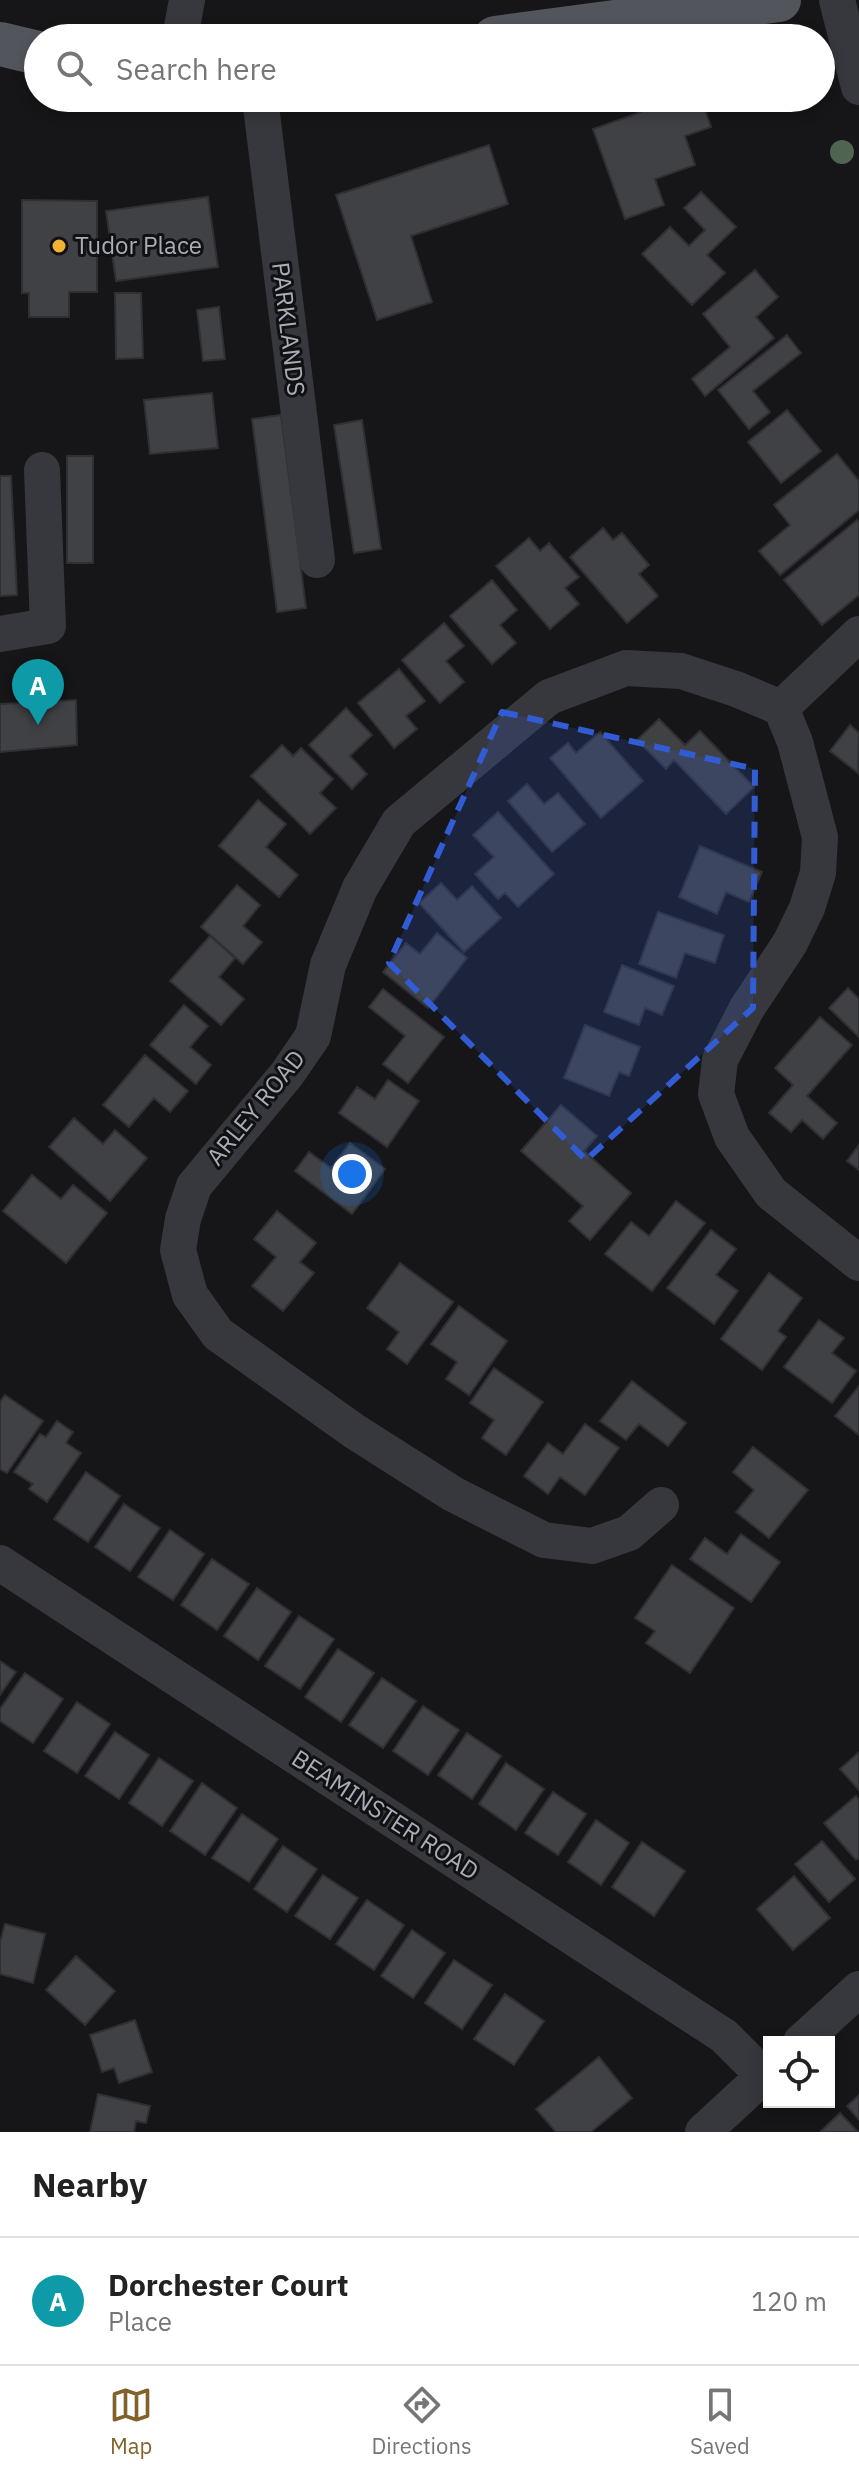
<!DOCTYPE html>
<style>
body{margin:0;font-family:"IBM Plex Sans",sans-serif;background:#f6f6f6;color:#222}
.controls{position:absolute;right:24px;bottom:24px;display:grid;overflow:hidden;border-radius:0px;box-shadow:0 4px 12px #0003}
.controls button{width:72px;height:72px;display:grid;place-items:center;padding:0;border:0;border-bottom:2px solid #e0e0e0;background:#fff;color:#222;font:40px sans-serif}
.you{position:absolute;left:352px;top:1174px;width:28px;height:28px;margin:-20px;border:6px solid #fff;border-radius:50%;background:#1a73e8;box-shadow:0 0 0 12px #1a73e833}
.badge{display:grid;place-items:center;width:52px;height:52px;border-radius:50%;background:#80622a;color:#fff;font-size:26px;font-weight:700}
.pin{position:absolute;translate:-50% -66px;filter:drop-shadow(0 2px 4px #0008)}
.pin::after{content:'';position:absolute;top:42px;width:28px;height:24px;background:inherit;clip-path:polygon(0 0,100% 0,50% 100%)}
.list{margin:0;padding:0;list-style:none}
h2{display:flex;justify-content:space-between;align-items:center;height:104px;margin:0;padding:0 32px;font-size:34px}
h2 small{font-size:26px;font-weight:400;color:#767676}
.list li{display:grid;grid-template-columns:52px 1fr auto;gap:24px;align-items:center;box-sizing:border-box;height:128px;padding:0 32px;border-top:2px solid #e0e0e0}
.list b{display:block;font-size:30px;white-space:nowrap}
.list p{margin:0;font-size:26px;white-space:nowrap;color:#767676}
.list em{font-size:26px;font-style:normal;color:#767676}
.icon{flex:none;width:44px;height:44px;fill:none;stroke:currentColor;stroke-width:2;stroke-linecap:round;stroke-linejoin:round}
.map{position:relative;flex:none;width:859px;height:2132px;overflow:hidden}
.search{position:absolute;background:#fff;box-shadow:0 4px 12px #0003;left:24px;right:24px;top:24px;height:88px;display:flex;align-items:center;gap:20px;box-sizing:border-box;padding:0 28px;border-radius:44px;color:#767676;font-size:30px}
.sheet{height:232px;background:#fff}
nav{display:flex;justify-content:space-around;align-items:center;box-sizing:border-box;height:112px;border-top:2px solid #e0e0e0;background:#fff;font-size:22px;color:#767676}
nav a{display:grid;justify-items:center;gap:4px}
nav .on{color:#80622a}
.map>svg:first-child{display:block}
.building{fill:#404145;stroke:#303034;stroke-width:2}
.lines{fill:none;stroke-linecap:round;stroke-linejoin:round}
.minor{stroke:#37383d;stroke-width:36}
.major{stroke:#53555c;stroke-width:44}
.tree{fill:#506452}
.marked{fill:#325cd3;fill-opacity:0.2;stroke:#325cd3;stroke-width:6;stroke-dasharray:16 10;stroke-linejoin:round}
.poi-dot{fill:#f2b134;stroke:#111113;stroke-width:3}
.labels{text-anchor:middle;stroke-width:6;stroke-linejoin:round;paint-order:stroke}
.poi-label{font-size:24px;fill:#a8adb8;stroke:#111113;text-anchor:start}
.street-label{font-size:24px;fill:#a8adb8;stroke:#111113}
</style>
<div class="map">
<svg width="859" height="2132" viewBox="0 0 859 2132">
<rect width="100%" height="100%" fill="#161618"/>
<path class="building" d="M680,98H701L711,127L685,136L695,165L655,179L664,205L625,219L593,129Z
M489,145L508,204L411,236L432,302L377,320L336,195Z
M701,192L736,227L707,255L725,273L692,305L642,254L670,227L689,246L705,230L684,208Z
M208,197L218,267L116,281L106,211Z
M22,200L97,201V292H69V317H29V293H22Z
M755,270L778,297L756,317L774,338L705,396L692,379L730,347L703,314Z
M115,293H141L143,358L116,359Z
M219,307L225,359L203,361L197,310Z
M787,335L801,353L753,391L770,412L749,429L718,390Z
M212,393L218,448L150,454L144,400Z
M787,410L821,451L781,483L748,442Z
M281,415L306,608L277,612L252,419Z
M362,420L381,549L354,553L334,425Z
M837,454L859,481V510L780,575L759,551L790,525L774,505Z
M67,456H93V563H67Z
M0,476H11L17,595L0,596Z
M857,520L859,522V595L822,625L784,580Z
M603,528L613,540L622,533L649,565L639,574L658,596L627,623L570,557Z
M529,538L540,551L549,543L579,577L565,588L579,604L550,629L496,566Z
M492,580L517,610L500,625L516,643L492,664L450,616Z
M444,623L464,646L446,661L464,682L440,703L402,660Z
M399,669L425,701L406,716L417,729L394,748L358,703Z
M76,700L77,745L0,752V704Z
M346,708L372,735L350,756L367,774L352,789L309,745Z
M659,719L685,745L700,731L754,787L726,814L674,760L666,769L637,740Z
M850,725L859,733L858,773L830,751Z
M600,732L643,781L601,818L550,758L568,743L576,753Z
M282,745L293,756L301,748L333,779L320,793L336,808L310,834L251,776Z
M527,784L544,804L558,793L585,824L552,852L508,801Z
M258,800L286,824L266,847L298,875L279,897L219,846Z
M498,812L554,874L518,907L505,893L498,899L475,874L494,857L473,835Z
M700,846L762,872L749,902L726,892L717,914L679,897Z
M441,883L457,900L472,886L501,918L464,952L419,903Z
M237,885L260,905L243,926L262,942L243,964L201,927Z
M658,912L724,935L715,963L685,953L676,978L639,964Z
M437,933L467,958L428,1008L383,972L406,943L420,954Z
M210,936L235,958L219,977L244,999L221,1025L170,981Z
M622,965L674,986L662,1015L645,1008L639,1025L604,1012Z
M848,988L859,999V1037L829,1008Z
M383,989L444,1037L408,1083L383,1064L405,1036L369,1007Z
M184,1005L208,1026L190,1047L211,1065L196,1084L150,1045Z
M820,1017L852,1045L807,1096L837,1123L823,1139L802,1120L791,1132L769,1113L793,1085L775,1068Z
M585,1025L640,1047L629,1076L619,1072L609,1096L564,1078Z
M145,1055L188,1091L170,1112L154,1098L129,1127L103,1105Z
M388,1080L419,1101L387,1147L339,1113L357,1087L375,1099Z
M561,1105L597,1136L584,1151L631,1193L590,1240L569,1221L583,1206L521,1151Z
M74,1118L103,1144L115,1130L147,1158L110,1201L49,1147Z
M350,1143L385,1169L352,1214L295,1171L309,1152L331,1168Z
M859,1145V1170L847,1161Z
M32,1175L61,1199L73,1185L107,1213L66,1263L3,1211Z
M676,1201L705,1223L652,1291L605,1254L631,1222L649,1236Z
M277,1211L316,1243L300,1262L314,1273L283,1311L252,1286L276,1257L254,1239Z
M711,1230L736,1249L716,1275L738,1291L714,1324L667,1288Z
M400,1263L453,1302L407,1364L387,1349L399,1332L367,1308Z
M769,1273L802,1298L778,1331L786,1337L762,1370L721,1339Z
M459,1306L507,1341L469,1395L446,1379L457,1362L431,1344Z
M819,1320L844,1338L832,1353L856,1371L832,1403L784,1367Z
M494,1368L543,1402L506,1455L482,1438L494,1420L470,1403Z
M632,1381L686,1423L668,1446L639,1424L626,1440L600,1421Z
M859,1386V1435L835,1416Z
M5,1395L43,1421L7,1473L0,1469V1402Z
M57,1421L73,1432L66,1443L81,1453L47,1502L29,1489L33,1484L14,1472L40,1434L46,1437Z
M585,1424L619,1448L585,1495L560,1477L548,1494L524,1476L548,1443L563,1454Z
M753,1447L808,1490L769,1538L736,1512L754,1490L733,1472Z
M86,1472L120,1496L88,1542L54,1519Z
M124,1504L160,1528L130,1571L95,1547Z
M170,1530L204,1554L173,1600L138,1577Z
M741,1534L780,1562L751,1602L690,1559L705,1538L727,1554Z
M212,1559L249,1584L217,1630L181,1605Z
M672,1565L734,1608L690,1673L646,1643L655,1631L635,1618Z
M257,1588L291,1612L258,1660L224,1636Z
M299,1616L334,1639L300,1689L265,1666Z
M338,1649L374,1673L341,1722L305,1697Z
M0,1661L16,1672L0,1695Z
M25,1673L63,1699L33,1743L0,1721V1709Z
M382,1678L416,1701L383,1748L349,1725Z
M77,1702L110,1724L77,1773L44,1751Z
M423,1706L459,1730L428,1775L393,1751Z
M115,1732L149,1755L119,1799L85,1776Z
M467,1733L501,1756L472,1799L438,1775Z
M859,1752V1790L840,1769Z
M159,1758L193,1781L162,1826L129,1803Z
M506,1763L544,1789L516,1830L479,1804Z
M202,1783L237,1808L205,1855L170,1831Z
M553,1792L586,1814L558,1855L525,1833Z
M856,1796L859,1800V1858L856,1860L824,1823Z
M242,1814L278,1839L249,1882L212,1858Z
M596,1820L629,1843L601,1885L568,1862Z
M822,1841L855,1879L829,1902L795,1864Z
M642,1842L685,1871L654,1916L612,1887Z
M283,1846L317,1869L287,1912L254,1889Z
M323,1875L358,1898L330,1939L295,1916Z
M794,1876L830,1918L793,1950L757,1909Z
M367,1900L404,1925L374,1970L336,1944Z
M5,1924L45,1934L33,1983L0,1974V1942Z
M412,1930L445,1953L413,1998L381,1976Z
M76,1956L115,1991L85,2025L46,1990Z
M454,1960L492,1985L462,2029L425,2003Z
M505,1994L544,2021L514,2065L474,2039Z
M135,2020L152,2072L119,2083L114,2068L102,2072L90,2035Z
M599,2057L632,2098L591,2132H556L536,2109Z
M98,2094L150,2106L146,2123L136,2121L134,2132H90Z
M859,2095V2120L847,2106Z
M840,2113L858,2132H820Z"/>
<g class="lines">
<path class="minor" d="M837,0L859,87
M180,38L187,0
M260,98L317,560
M0,634L48,626L42,470
M781,708L795,742L820,837L818,873L807,908L790,943L747,1008L720,1060L716,1094L732,1137L771,1193L859,1263
M661,1505L629,1533L592,1546L544,1540L453,1494L354,1431L218,1334L190,1295L178,1250L183,1219L194,1186L287,1074L313,1036L328,965L360,888L399,822L549,697L626,668L681,671L736,689L781,708L859,634
M0,1563L724,2036L764,2076
M801,2042L859,1989
M703,2132L769,2071"/>
<path class="major" d="M495,38L779,0
M0,44L38,53"/>
</g>
<circle class="tree" cx="842" cy="152" r="12"/>
<path class="marked" d="M502,712L755,769L753,1008L586,1160L389,963Z"/>
<circle class="poi-dot" cx="59" cy="246" r="8"/>
<g class="labels">
<g class="poi-label">
<text x="75" y="254">Tudor Place</text>
</g>
<g class="street-label">
<text transform="translate(288 329) rotate(83)" y="8">PARKLANDS</text>
<text transform="translate(256 1108) rotate(-51)" y="8">ARLEY ROAD</text>
<text transform="translate(385 1815) rotate(33)" y="8">BEAMINSTER ROAD</text>
</g>
</g>
</svg>
<div class="controls">
<button><svg class="icon" aria-label="locate" viewBox="0 0 24 24"><circle cx="12" cy="12" r="6"/><path d="M12 2v4M12 18v4M2 12h4M18 12h4"/></svg></button>
</div>
<div class="you"></div>
<div class="pin badge" style="left:38px;top:725px;background:#0f9aa8">A</div>
<div class="search"><svg class="icon" aria-label="search" viewBox="0 0 24 24"><circle cx="10" cy="10" r="6"/><path d="M15 15l6 6"/></svg>Search here</div>
</div>
<section class="sheet">
<h2>Nearby<small></small></h2>
<ul class="list">
<li><span class="badge" style="background:#0f9aa8">A</span><div><b>Dorchester Court</b><p>Place</p></div><em>120 m</em></li>
</ul>
</section>
<nav>
<a class="on"><svg class="icon" aria-label="map" viewBox="0 0 24 24"><path d="M3 6l6-2 6 2 6-2v14l-6 2-6-2-6 2zM9 4v14M15 6v14"/></svg>Map</a>
<a><svg class="icon" aria-label="directions" viewBox="0 0 24 24"><path d="M12 3l9 9-9 9-9-9zM9 14v-3h6M13 9l2 2-2 2"/></svg>Directions</a>
<a><svg class="icon" aria-label="saved" viewBox="0 0 24 24"><path d="M7 4h10v16l-5-4-5 4z"/></svg>Saved</a>
</nav>
